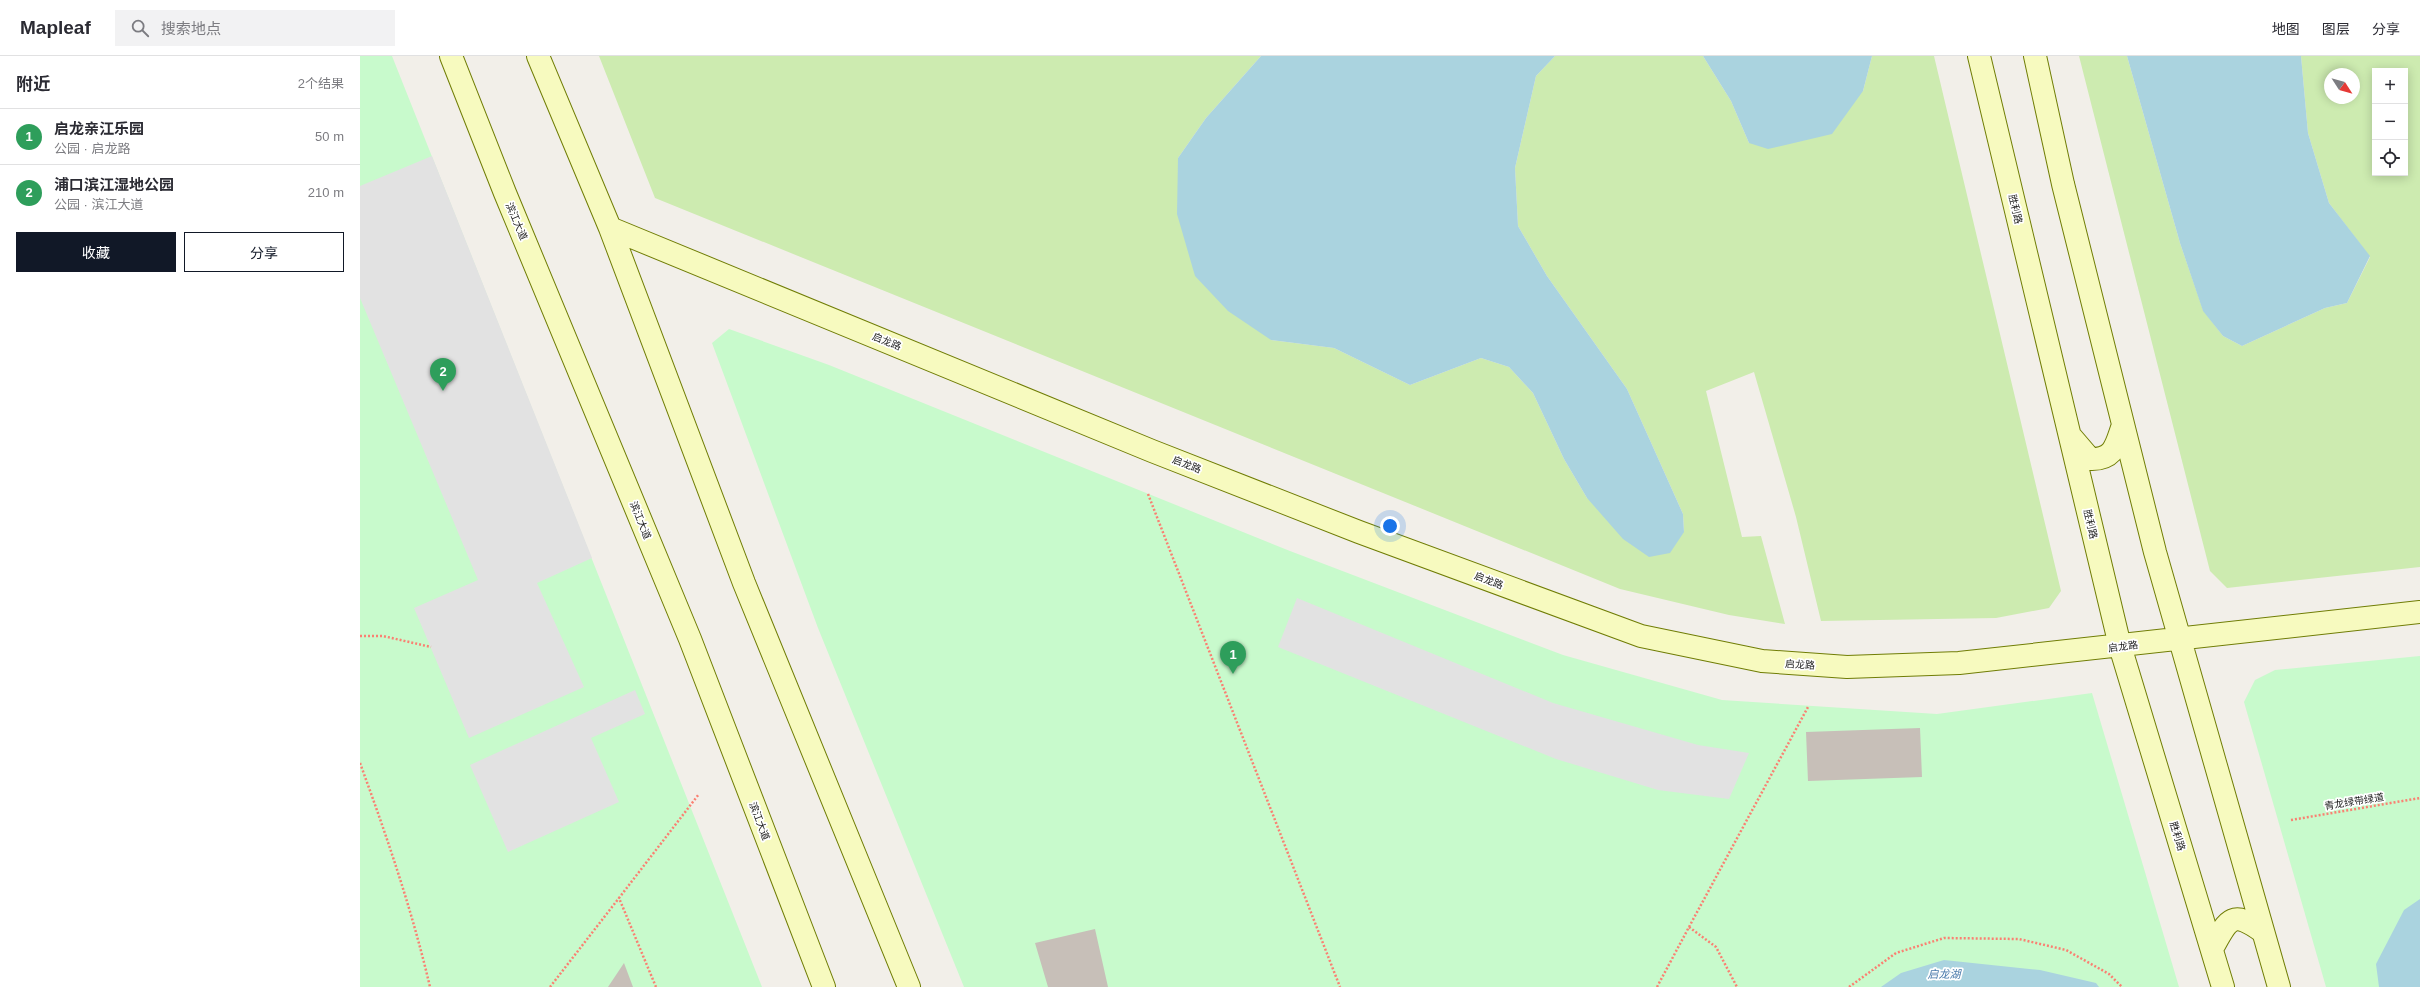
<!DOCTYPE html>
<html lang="zh">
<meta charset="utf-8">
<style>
body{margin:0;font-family:Arial,"Noto Sans SC",sans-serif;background:#f2f2f3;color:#2b2b33}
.controls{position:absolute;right:12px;top:12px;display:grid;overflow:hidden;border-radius:0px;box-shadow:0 2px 10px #0003}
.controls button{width:36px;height:36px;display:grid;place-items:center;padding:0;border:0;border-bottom:1px solid #e1e1e2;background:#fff;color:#2b2b33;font:20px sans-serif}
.compass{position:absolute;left:1964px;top:12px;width:36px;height:36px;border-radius:50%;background:#fff;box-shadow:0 2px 10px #0003;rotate:126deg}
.you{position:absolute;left:1030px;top:470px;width:14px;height:14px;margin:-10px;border:3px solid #fff;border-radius:50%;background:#1a73e8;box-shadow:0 0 0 6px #1a73e833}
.badge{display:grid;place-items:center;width:26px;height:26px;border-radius:50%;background:#111827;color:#fff;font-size:13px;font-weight:700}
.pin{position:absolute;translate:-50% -33px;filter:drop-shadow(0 1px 2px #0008)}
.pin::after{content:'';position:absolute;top:21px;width:14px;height:12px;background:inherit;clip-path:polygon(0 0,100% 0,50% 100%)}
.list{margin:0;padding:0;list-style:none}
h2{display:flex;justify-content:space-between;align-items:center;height:52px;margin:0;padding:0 16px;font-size:17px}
h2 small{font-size:13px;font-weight:400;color:#7c7c81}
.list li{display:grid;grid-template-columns:26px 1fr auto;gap:12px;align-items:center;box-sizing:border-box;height:56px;padding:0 16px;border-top:1px solid #e1e1e2}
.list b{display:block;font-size:15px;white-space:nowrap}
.list p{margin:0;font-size:13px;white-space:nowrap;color:#7c7c81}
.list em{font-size:13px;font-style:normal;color:#7c7c81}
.actions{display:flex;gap:8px;padding:12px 16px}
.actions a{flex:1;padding:9px 0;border:1px solid #111827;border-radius:0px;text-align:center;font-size:14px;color:#111827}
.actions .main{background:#111827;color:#fff}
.icon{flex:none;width:22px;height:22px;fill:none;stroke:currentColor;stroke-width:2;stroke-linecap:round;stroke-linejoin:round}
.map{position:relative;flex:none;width:2060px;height:931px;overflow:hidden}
header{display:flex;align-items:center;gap:24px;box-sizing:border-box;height:56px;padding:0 20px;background:#fff;border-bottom:1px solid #e1e1e2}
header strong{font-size:19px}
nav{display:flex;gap:22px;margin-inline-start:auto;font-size:14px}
.search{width:280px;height:36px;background:#f2f2f3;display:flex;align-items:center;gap:10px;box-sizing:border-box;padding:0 14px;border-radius:0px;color:#7c7c81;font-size:15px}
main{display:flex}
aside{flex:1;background:#fff}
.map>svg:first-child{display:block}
.grass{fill:#cdebb0;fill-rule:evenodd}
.park{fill:#c8facc}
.parking{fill:#e2e2e2}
.water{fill:#aad3df}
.building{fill:#c7bfb8}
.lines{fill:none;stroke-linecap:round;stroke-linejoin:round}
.secondary-casing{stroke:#707d05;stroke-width:24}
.path{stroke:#fa8072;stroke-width:2.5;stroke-dasharray:2 2;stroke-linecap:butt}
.secondary{stroke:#f7fabf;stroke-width:22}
.labels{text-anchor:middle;stroke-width:3.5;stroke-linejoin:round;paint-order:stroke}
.street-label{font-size:10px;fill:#222;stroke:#fff}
.water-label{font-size:11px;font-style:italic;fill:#4a7aab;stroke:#fff}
</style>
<header>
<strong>Mapleaf</strong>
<div class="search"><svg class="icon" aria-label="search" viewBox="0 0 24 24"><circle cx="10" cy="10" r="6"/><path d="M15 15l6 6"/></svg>搜索地点</div>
<nav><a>地图</a><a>图层</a><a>分享</a></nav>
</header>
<main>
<aside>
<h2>附近<small>2个结果</small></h2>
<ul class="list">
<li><span class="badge" style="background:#2e9e5b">1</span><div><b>启龙亲江乐园</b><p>公园 · 启龙路</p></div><em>50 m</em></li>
<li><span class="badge" style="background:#2e9e5b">2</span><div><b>浦口滨江湿地公园</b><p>公园 · 滨江大道</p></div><em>210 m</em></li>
</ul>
<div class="actions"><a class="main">收藏</a><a>分享</a></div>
</aside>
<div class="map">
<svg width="2060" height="931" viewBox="0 0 2060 931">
<rect width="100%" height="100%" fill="#f2efe9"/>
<path class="grass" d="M239,0H901L846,62L818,102L911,284L974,292L1050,329L1121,302L1149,311L1173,337L1204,403L1227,442L1324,476L1323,458L1267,333L1187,220L1158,170L1155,112L1176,20L1195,0H1343L1371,45L1389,87L1503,35L1512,0H1574L1701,535L1689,552L1636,562L1461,565L1436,461L1394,316L1346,335L1382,481L1401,480L1425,568L1369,559L1260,533L295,142Z
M1719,0H1767L1820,187L1843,254L1863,280L1882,290L1965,252L1987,247L2010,201L1969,147L1948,77L1941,0H2060V511L1867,532L1850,515ZM2015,15H2045V117H2015ZM1970,18H1994V42H1970Z"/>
<path class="park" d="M0,0H32L402,931H0Z
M369,273L469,309L930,495L1203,599L1362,644L1577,658L1732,637L1819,931H604L458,572L352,287Z
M2060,600V931H1966L1884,646L1895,624L1915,614Z"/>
<path class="parking" d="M72,100L232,502L177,527L224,631L109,682L54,552L118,524L0,242V130Z
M937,542L1193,647L1338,689L1389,697L1369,743L1298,734L1196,703L918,591Z
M275,634L285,658L231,682L259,746L148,796L110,709Z"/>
<path class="water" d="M901,0H1195L1176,20L1155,112L1158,170L1187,220L1267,333L1323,458L1324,476L1310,497L1289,501L1263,483L1227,442L1204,403L1173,337L1149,311L1121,302L1050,329L974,292L911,284L868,255L835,220L817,158L818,102L846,62Z
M1343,0H1512L1503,35L1472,78L1408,93L1389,87L1371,45Z
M1767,0H1941L1948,77L1969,147L2010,200L1987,247L1965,252L1882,290L1863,280L1843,255L1820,187Z
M2060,843V931H2019L2016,908L2044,854Z
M1584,904L1680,914L1736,927L1739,931H1521L1541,917Z"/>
<path class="building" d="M1560,672L1562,721L1448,725L1446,676Z
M735,873L748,931H688L675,887Z
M264,907L273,931H248Z"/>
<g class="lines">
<g class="secondary-casing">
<path id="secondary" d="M91,0L145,137L330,583L464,931
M178,0L250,172L384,527L549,931
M1619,0L1760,590L1863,931
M1675,0L1703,128L1795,496L1919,931
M250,172L792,395L999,476L1281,580L1402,605L1487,611L1599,607L2060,556
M1712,382L1730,403C1755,404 1756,388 1763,369
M1852,893C1868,863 1872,853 1903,876"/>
</g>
<path class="path" d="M788,438L980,931
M0,580H23L71,591
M0,707C27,781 52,854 70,931
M1931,764L2060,742
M1329,871L1448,651
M190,931L259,842
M296,931L259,842L339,738
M1297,931L1329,871L1356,891L1377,931
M1489,931L1536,897L1584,882L1659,883L1706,894L1749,918L1762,931"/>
<use href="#secondary" class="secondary"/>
</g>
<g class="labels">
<g class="street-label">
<text transform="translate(1656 153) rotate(77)" y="4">胜利路</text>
<text transform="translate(157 165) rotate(67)" y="4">滨江大道</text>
<text transform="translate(527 285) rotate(22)" y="4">启龙路</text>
<text transform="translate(827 408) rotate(21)" y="4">启龙路</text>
<text transform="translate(281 464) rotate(68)" y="4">滨江大道</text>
<text transform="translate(1731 468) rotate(77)" y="4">胜利路</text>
<text transform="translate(1129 524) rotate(21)" y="4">启龙路</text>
<text transform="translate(1763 590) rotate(-7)" y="4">启龙路</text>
<text transform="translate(1440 608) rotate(4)" y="4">启龙路</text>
<text transform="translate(1994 745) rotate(-9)" y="4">青龙绿带绿道</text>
<text transform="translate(400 765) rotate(69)" y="4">滨江大道</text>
<text transform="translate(1818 780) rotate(73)" y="4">胜利路</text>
</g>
<g class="water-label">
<text x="1584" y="922">启龙湖</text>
</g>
</g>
</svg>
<div class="controls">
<button>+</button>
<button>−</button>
<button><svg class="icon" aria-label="locate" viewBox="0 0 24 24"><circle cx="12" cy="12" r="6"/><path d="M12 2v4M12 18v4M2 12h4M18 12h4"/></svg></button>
</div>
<svg class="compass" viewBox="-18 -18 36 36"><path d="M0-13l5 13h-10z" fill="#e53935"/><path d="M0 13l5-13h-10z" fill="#7c7c81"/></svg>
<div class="you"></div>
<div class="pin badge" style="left:873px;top:618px;background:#2e9e5b">1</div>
<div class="pin badge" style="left:83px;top:335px;background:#2e9e5b">2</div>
</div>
</main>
